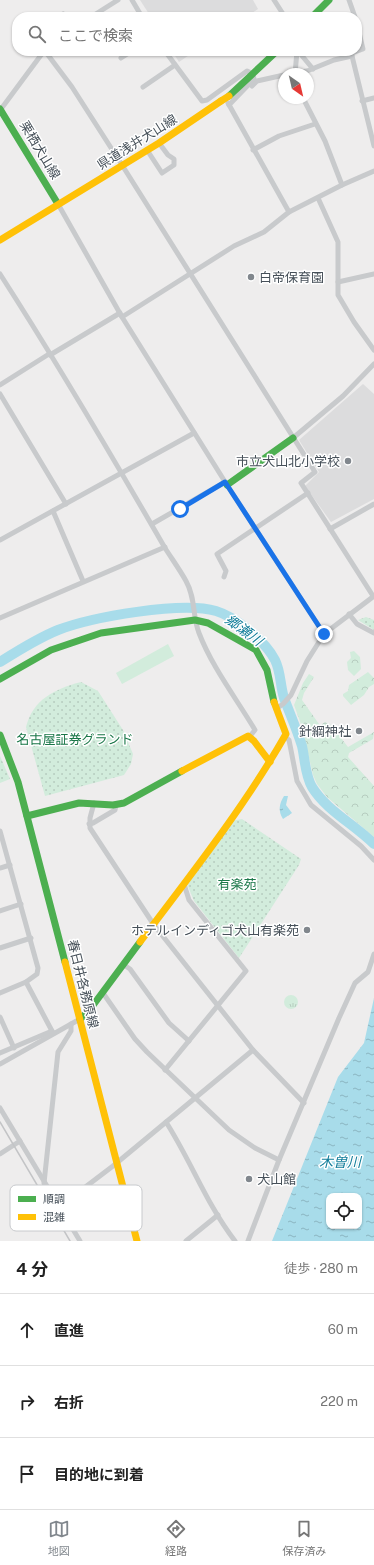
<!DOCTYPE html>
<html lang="ja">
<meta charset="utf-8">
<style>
body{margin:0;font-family:"Public Sans","Noto Sans JP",sans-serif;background:#f2f2f2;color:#222}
.controls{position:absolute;right:12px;bottom:12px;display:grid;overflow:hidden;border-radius:8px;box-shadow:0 1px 3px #0004}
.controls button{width:36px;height:36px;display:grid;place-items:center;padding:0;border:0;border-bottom:1px solid #e0e0e0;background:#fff;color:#222;font:20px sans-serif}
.compass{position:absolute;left:278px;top:68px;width:36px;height:36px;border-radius:50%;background:#fff;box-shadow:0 1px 3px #0004;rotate:146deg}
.stop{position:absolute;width:12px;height:12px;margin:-9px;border:3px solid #1a73e8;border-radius:50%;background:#fff}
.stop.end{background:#1a73e8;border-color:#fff;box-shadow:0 1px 4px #0008}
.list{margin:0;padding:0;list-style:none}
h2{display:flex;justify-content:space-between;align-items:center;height:52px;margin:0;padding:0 16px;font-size:17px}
h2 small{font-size:13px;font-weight:400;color:#767676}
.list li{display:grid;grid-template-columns:26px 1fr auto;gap:12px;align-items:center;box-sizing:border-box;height:72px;padding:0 16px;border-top:1px solid #e0e0e0}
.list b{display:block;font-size:15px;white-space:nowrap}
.list em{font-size:13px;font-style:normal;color:#767676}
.icon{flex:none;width:22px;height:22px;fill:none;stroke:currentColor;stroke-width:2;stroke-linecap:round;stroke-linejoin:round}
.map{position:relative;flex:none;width:374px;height:1241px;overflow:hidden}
.search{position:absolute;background:#fff;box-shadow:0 1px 3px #0004;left:12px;right:12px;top:12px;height:44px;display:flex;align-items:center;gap:10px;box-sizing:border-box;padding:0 14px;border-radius:16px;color:#767676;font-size:15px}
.sheet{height:268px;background:#fff}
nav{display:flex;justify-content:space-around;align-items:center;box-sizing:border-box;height:56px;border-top:1px solid #e0e0e0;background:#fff;font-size:11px;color:#767676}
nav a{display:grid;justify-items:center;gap:2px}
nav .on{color:#81878d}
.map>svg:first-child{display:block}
</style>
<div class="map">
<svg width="374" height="1241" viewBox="0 0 374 1241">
<defs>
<pattern id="grass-tufts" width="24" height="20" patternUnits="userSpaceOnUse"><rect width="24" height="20" fill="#d2ecdc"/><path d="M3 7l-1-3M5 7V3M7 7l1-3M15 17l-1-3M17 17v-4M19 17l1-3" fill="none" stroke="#b6ccbf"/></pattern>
<pattern id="forest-crowns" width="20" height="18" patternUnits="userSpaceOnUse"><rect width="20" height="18" fill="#d2ecdc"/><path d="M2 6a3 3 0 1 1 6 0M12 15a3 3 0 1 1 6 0" fill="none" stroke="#b6ccbf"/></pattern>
<pattern id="park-dots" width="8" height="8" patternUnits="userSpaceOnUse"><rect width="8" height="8" fill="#d2ecdc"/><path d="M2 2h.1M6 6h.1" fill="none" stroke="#b6ccbf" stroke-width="1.8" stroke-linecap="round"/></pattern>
<pattern id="water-ripples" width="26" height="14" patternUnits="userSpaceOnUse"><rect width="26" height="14" fill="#a8dcea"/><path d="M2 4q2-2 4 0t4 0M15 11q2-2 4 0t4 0" fill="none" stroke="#8bb5c1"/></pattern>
</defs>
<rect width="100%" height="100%" fill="#eeeded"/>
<!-- education -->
<g fill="#dcdcdd">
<path d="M 140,0 L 253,0 L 258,9 L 246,17 L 151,17 Z"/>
<path d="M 172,51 L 195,51 L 179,62 Z"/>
<path d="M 363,384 L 374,394 L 374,499 L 331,522 L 305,486 L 319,472 L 299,440 Z"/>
</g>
<!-- grass -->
<circle fill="url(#grass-tufts)" cx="291" cy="1002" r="7"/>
<!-- forest -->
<g fill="url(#forest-crowns)">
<path d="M 354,651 L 360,657 L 361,669 L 354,676 L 348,670 L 347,662 L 351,658 L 350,652 Z"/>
<path d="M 368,672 L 374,678 L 374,684 L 369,687 L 364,695 L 351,705 L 343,696 L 343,694 L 348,691 L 349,685 Z"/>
<path d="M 309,674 L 314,677 L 304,693 L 302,700 L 319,724 L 321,725 L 325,722 L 331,725 L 348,747 L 374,732 L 373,739 L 349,753 L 348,757 L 374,786 L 374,837 L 327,797 L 317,784 L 313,775 L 302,727 L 294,705 L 303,683 Z"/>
</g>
<!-- park -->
<g fill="url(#park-dots)">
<path d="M 366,617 L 374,620 L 374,630 L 358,620 Z"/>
<path d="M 81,682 L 98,691 L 123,730 L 133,754 L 131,764 L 124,775 L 45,796 L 26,727 C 33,699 55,689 81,682 Z"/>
<path d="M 0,756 L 10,779 L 0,783 Z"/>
<path d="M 242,819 L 301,859 L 299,865 L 239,958 L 194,901 L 187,884 L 231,821 Z"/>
</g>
<!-- pitch -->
<path fill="#d2ecdc" d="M 168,644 L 174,656 L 122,684 L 116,673 Z"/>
<!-- water -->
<g fill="url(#water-ripples)" fill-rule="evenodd">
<path d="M 284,796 L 288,796 L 286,805 L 292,813 L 283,819 C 278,811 279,804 284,796 Z"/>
<path d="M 374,998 L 374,1241 L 272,1241 L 338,1077 L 364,1043 ZM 329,1196 L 359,1196 L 359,1226 L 329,1226 Z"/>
</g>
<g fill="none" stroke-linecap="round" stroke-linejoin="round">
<!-- river -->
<path stroke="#a8dcea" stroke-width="10" d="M 0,662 C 19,650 38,638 58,630 C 92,617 182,601 216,611 C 236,617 265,641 275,660 C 281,672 280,685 284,698 C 290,714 297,730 302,746 C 305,759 305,775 312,787 C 327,811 354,824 374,844"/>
<!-- street -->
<g stroke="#c8cacc" stroke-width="5">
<path d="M 132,0 L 142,17"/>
<path d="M 274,0 L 285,17"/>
<path d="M 349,0 L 355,17"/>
<path d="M 63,14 L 65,17"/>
<path d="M 91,17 L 118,0"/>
<path d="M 45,51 L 72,87 L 122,165 L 315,472 L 301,483 L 373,596"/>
<path d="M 165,51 L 202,101 L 207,100 L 247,71 L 253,74 L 254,79 L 229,105"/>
<path d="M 298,51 L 313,69"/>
<path d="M 352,56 L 374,146"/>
<path d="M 121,58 L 132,51"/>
<path d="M 287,74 L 307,71 L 334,60 L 352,56 L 352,53 L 363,49 L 357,24"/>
<path d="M 295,74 L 297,51"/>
<path d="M 252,86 L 257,81 L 284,75"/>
<path d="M 143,87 L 175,65"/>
<path d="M 303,98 L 325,141 L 342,185"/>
<path d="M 362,101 L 374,98"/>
<path d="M 228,103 L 289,212"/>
<path d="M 1,109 L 44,51"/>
<path d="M 147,150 L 162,173 L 174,165 L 174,159 L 168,155 L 159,143"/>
<path d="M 253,150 L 279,136 L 315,124"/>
<path d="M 318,198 L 338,242 L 338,295 L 354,322 L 374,350"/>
<path d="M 58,204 L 122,317 L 227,485 L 324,634"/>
<path d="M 0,274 C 58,364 112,456 165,548 C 172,559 180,570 186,581 C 196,599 192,615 199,633 C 212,667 236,698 255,730 L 250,736"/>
<path d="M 338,282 L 374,274"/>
<path d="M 122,317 L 234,246 L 264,232 L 289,212 L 342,185 L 374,171"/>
<path d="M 50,355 L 120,313"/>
<path d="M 0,385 L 49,354"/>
<path d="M 0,394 L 66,504"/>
<path d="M 293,438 L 343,396 L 374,364"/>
<path d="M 53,511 L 83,581"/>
<path d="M 152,524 L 225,482"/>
<path d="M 330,529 L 374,504"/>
<path d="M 0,540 L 194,433"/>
<path d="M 224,577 L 226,571 L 217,554 L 308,493"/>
<path d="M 349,614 L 357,624 L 374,633"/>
<path d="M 0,618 L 165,547"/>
<path d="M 276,709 L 283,704 L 291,695 L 307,661 L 324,634 L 374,596"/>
<path d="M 285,737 L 289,740 L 297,781 L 311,805 L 361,846 L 374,860"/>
<path d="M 94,803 L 90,818 L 90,828 L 154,925 L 253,1050 L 304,1103"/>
<path d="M 89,824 L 93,823 L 115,810 L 116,805"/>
<path d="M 0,831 L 38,968 L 37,974 L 26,982 L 52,1031"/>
<path d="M 0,868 L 10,865"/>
<path d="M 0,911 L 21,904"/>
<path d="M 0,948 L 31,938"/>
<path d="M 124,965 L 130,969 L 169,1023 L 189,1041"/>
<path d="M 0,993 L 26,982"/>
<path d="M 103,993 L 135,1039 L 147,1052 L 229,1130 L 255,1148 L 279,1160"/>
<path d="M 0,1017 L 14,1048"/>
<path d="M 0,1053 L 52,1031 L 53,1033"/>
<path d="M 0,1064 L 80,1019"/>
<path d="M 165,1070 L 246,971 L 189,900 L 184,884"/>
<path d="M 0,1108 L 80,1241"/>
<path d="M 166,1122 C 191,1161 207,1205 235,1241"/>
<path d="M 0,1154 L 20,1141"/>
<path d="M 44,1183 L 58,1052 L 71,1031 L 71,1024"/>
<path d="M 59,1207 L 113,1166 L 253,1050"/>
<path d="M 186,1241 L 218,1215"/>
<path d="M 248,1241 L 279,1160 L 339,1018 L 355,983 L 368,972 L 374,954"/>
</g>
<!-- fast -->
<g stroke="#4caf50" stroke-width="7">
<path d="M 312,17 L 329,0"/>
<path d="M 229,96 L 277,51"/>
<path d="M 0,109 L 58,204"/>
<path d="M 227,485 L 293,438"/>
<path d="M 0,679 L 51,650 L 101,633 L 195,620 L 208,623 L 256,650 L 267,670 L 274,702"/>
<path d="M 0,735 L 18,782 L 65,962"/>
<path d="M 27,816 L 79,803 L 113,805 L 124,803 L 182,771"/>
<path d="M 80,1019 L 88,1012 L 140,942"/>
</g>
<!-- slow -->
<g stroke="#ffc107" stroke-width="7">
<path d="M 0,240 L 159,143 L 221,101"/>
<path d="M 182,771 L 248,736 L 254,741 L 270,762"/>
<path d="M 140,942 C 190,876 245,806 286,734 L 274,702"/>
<path d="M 65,962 L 137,1241"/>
</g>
<!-- rail -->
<path stroke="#c3c4c6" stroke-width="1.5" d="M 0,1122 L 70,1241"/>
<!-- slow-bridge -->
<path stroke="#ffc107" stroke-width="7" d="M 221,101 L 229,96"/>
</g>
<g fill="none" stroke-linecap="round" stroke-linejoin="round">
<!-- route -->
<path stroke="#1a73e8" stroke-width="5" d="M 180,509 L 225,482 L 324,634"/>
</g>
<!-- markers -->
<g fill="#81878d" stroke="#fff" stroke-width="1.5">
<circle cx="251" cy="277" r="4"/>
<circle cx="348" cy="461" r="4"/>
<circle cx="359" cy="731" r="4"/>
<circle cx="307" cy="930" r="4"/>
<circle cx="249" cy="1179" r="4"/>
</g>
<g text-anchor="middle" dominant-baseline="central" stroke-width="3" stroke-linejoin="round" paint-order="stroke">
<!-- street labels -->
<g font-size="13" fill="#465059" stroke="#fff">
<text transform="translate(137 142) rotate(-32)">県道浅井犬山線</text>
<text transform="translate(40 150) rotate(59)">栗栖犬山線</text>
<text transform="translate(83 984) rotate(76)">春日井各務原線</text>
</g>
<!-- poi labels -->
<g font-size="13" fill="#465059" stroke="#fff" text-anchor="end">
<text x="259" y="277" text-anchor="start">白帝保育園</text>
<text x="340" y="461">市立犬山北小学校</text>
<text x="351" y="731">針綱神社</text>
<text x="299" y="930">ホテルインディゴ犬山有楽苑</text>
<text x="257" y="1179" text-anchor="start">犬山館</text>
</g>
<!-- park labels -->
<g font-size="13" fill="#1a7748" stroke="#fff">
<text x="75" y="739">名古屋証券グランド</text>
<text x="237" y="884">有楽苑</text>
</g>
<!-- water labels -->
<g font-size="14" font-style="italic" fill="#117d9a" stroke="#fff">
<text transform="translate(244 630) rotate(36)">郷瀬川</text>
<text x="340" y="1162">木曽川</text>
</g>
</g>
<!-- legend -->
<rect x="10" y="1185" width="132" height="46" rx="6" fill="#fff" stroke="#c8cacd" stroke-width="1"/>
<rect x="18" y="1196" width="18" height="6" fill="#4caf50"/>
<rect x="18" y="1214" width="18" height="6" fill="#ffc107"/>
<g font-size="11" fill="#465059">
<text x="43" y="1203">順調</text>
<text x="43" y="1221">混雑</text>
</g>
</svg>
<div class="controls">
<button><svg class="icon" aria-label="locate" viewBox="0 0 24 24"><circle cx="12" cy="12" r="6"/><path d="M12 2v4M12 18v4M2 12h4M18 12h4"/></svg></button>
</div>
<svg class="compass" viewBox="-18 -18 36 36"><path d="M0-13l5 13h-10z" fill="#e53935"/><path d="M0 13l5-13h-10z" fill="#767676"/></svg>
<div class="stop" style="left:180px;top:509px"></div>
<div class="stop end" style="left:324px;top:634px"></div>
<div class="search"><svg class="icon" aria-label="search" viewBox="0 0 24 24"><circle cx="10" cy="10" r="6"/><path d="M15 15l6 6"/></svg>ここで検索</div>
</div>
<section class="sheet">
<h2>4 分<small>徒歩 · 280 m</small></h2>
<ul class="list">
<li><svg class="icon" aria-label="ahead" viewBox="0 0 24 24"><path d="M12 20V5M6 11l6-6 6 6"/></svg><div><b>直進</b></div><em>60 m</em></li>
<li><svg class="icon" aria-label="right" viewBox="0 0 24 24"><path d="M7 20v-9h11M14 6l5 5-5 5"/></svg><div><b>右折</b></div><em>220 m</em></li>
<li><svg class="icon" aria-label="arrive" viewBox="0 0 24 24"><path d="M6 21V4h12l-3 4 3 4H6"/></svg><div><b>目的地に到着</b></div></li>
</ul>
</section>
<nav>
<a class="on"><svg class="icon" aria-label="map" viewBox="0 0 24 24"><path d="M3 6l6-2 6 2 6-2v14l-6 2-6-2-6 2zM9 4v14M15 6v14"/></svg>地図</a>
<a><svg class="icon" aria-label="directions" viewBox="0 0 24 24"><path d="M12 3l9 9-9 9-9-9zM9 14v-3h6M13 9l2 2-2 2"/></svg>経路</a>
<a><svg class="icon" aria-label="saved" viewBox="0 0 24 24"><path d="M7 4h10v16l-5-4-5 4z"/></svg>保存済み</a>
</nav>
